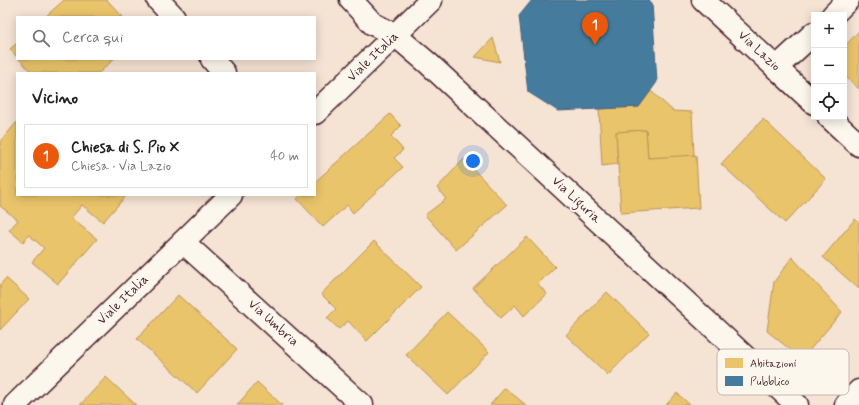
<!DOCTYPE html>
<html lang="it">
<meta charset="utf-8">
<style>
body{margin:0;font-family:Mynerve,sans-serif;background:#f2f2f2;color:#222}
.controls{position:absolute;right:12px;top:12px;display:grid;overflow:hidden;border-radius:0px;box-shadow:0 2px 10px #0003}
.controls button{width:36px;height:36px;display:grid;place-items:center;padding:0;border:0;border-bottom:1px solid #e0e0e0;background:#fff;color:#222;font:20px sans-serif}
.you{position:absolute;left:473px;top:161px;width:14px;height:14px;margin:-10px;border:3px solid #fff;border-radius:50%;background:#1a73e8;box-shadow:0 0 0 6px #1a73e833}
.badge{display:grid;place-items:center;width:26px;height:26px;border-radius:50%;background:#ea580c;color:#fff;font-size:13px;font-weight:700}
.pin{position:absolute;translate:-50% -33px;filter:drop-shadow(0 1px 2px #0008)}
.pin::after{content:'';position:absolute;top:21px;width:14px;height:12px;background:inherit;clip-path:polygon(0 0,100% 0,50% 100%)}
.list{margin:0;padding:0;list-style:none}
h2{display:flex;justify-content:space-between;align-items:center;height:52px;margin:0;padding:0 16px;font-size:17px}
h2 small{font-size:13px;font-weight:400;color:#767676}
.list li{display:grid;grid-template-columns:26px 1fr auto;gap:12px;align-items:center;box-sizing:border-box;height:64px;margin:0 8px 8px;padding:0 8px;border:1px solid #e0e0e0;border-radius:0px}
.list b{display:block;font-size:15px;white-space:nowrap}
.list p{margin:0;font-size:13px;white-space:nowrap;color:#767676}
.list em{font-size:13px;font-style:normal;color:#767676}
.icon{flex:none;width:22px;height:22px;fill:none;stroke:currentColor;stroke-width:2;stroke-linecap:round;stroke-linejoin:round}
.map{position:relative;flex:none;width:859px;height:405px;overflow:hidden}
.search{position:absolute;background:#fff;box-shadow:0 2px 10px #0003;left:16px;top:16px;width:300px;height:44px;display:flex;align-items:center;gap:10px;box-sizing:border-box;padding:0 14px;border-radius:0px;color:#767676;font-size:15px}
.panel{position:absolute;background:#fff;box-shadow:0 2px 10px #0003;left:16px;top:72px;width:300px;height:124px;border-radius:0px}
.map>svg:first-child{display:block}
</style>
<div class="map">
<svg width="859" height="405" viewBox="0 0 859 405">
<rect width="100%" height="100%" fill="#f5e3d4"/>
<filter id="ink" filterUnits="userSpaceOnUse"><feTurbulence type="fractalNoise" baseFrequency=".025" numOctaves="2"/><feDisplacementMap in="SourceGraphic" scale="8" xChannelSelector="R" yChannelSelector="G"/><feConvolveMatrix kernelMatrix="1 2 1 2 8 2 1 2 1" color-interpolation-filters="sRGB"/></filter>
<g filter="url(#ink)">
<!-- homes -->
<g fill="#e9c46a" stroke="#b99257">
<path d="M 64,0 L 107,0 L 123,17 L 45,17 Z"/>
<path d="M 859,31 L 859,89 L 844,75 L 844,47 Z"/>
<path d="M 493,38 L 500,62 L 475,57 Z"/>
<path d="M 17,43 L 17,57 L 10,49 Z"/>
<path d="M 19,59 L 114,59 L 99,73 L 32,73 Z"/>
<path d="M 651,91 L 673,111 L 692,112 L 694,156 L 648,158 L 646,130 L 616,132 L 618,164 L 602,166 L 599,109 L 639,107 Z"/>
<path d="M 390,114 L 401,126 L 391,136 L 403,150 L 394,158 L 403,167 L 353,213 L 347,205 L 323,227 L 297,199 L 301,195 L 315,195 L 315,182 Z"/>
<path d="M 763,119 L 826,179 L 785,223 L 721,164 Z"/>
<path d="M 17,122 L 17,195 L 123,195 L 125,197 L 103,222 L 82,205 L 71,218 L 97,239 L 58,284 L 32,262 L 44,248 L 29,235 L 23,242 L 9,230 L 18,220 L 0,206 L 0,142 Z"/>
<path d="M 646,130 L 648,158 L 696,155 L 699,208 L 621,213 L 616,132 Z"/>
<path d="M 464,159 L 507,205 L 456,250 L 425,215 L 446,199 L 437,188 Z"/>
<path d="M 855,219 L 859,223 L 859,289 L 823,257 Z"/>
<path d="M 527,237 L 555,267 L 538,284 L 547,294 L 524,316 L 515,305 L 501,318 L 473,288 Z"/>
<path d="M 374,241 L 421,287 L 367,341 L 348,321 L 339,329 L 327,318 L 336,309 L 321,294 Z"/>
<path d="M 792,257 L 842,312 L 802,359 L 767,331 L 774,282 Z"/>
<path d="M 6,278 L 29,299 L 0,330 L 0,285 Z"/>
<path d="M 607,292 L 649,333 L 608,375 L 566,335 Z"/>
<path d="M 178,295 L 237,349 L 197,393 L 137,339 Z"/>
<path d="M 447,312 L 489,352 L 448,395 L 406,355 Z"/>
<path d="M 106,377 L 136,405 L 80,405 Z"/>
<path d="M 257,382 L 282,405 L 237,405 Z"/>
<path d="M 505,388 L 526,405 L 490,405 Z"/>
<path d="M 677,393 L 690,405 L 666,405 Z"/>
</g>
<!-- public -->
<path fill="#457b9d" stroke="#465f7b" d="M 532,0 L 649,0 L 652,3 L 657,82 L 639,107 L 558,111 L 528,92 L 519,16 Z"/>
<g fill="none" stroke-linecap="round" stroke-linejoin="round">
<!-- minor casing -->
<g stroke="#4a1f2b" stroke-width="25">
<g id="minor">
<path d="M 158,0 L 174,17"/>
<path d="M 351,0 L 373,24 L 395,35 L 429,64 L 797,405"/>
<path d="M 703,0 L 814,103"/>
<path d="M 833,15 L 848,0"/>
<path d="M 212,59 L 224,73"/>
<path d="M 776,68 L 814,33"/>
<path d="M 315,113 L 431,0"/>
<path d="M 829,117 L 859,145"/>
<path d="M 183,242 L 362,405"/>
<path d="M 15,405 L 231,195"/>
<path d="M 846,405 L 859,391"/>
</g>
</g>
<!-- minor -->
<use href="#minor" stroke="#fbf7ec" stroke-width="22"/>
</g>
</g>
<g text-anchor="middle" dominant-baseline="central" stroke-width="4" stroke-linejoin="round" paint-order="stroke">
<!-- street labels -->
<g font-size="13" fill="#4a1f2b" stroke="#fbf7ec">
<text transform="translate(759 51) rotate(43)">Via Lazio</text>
<text transform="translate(373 57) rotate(-44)">Viale Italia</text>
<text transform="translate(576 200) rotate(43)">Via Liguria</text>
<text transform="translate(123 300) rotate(-44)">Viale Italia</text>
<text transform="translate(273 323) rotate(42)">Via Umbria</text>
</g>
</g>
<!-- legend -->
<rect x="717" y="349" width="132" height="46" rx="6" fill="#fbf7ec" stroke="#c6b6b2" stroke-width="1"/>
<rect x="725" y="358" width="18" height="10" fill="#e9c46a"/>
<rect x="725" y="376" width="18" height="10" fill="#457b9d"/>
<g font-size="11" fill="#4a1f2b">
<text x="750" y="367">Abitazioni</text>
<text x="750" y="385">Pubblico</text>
</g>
</svg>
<div class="controls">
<button>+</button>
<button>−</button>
<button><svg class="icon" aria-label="locate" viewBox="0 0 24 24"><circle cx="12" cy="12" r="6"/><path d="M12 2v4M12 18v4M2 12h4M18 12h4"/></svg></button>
</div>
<div class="you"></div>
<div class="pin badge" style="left:595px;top:45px">1</div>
<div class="search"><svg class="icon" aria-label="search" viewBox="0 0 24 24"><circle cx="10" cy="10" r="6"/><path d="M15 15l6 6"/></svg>Cerca qui</div>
<section class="panel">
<h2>Vicino<small></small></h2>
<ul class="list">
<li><span class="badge">1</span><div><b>Chiesa di S. Pio X</b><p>Chiesa · Via Lazio</p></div><em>40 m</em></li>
</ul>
</section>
</div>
